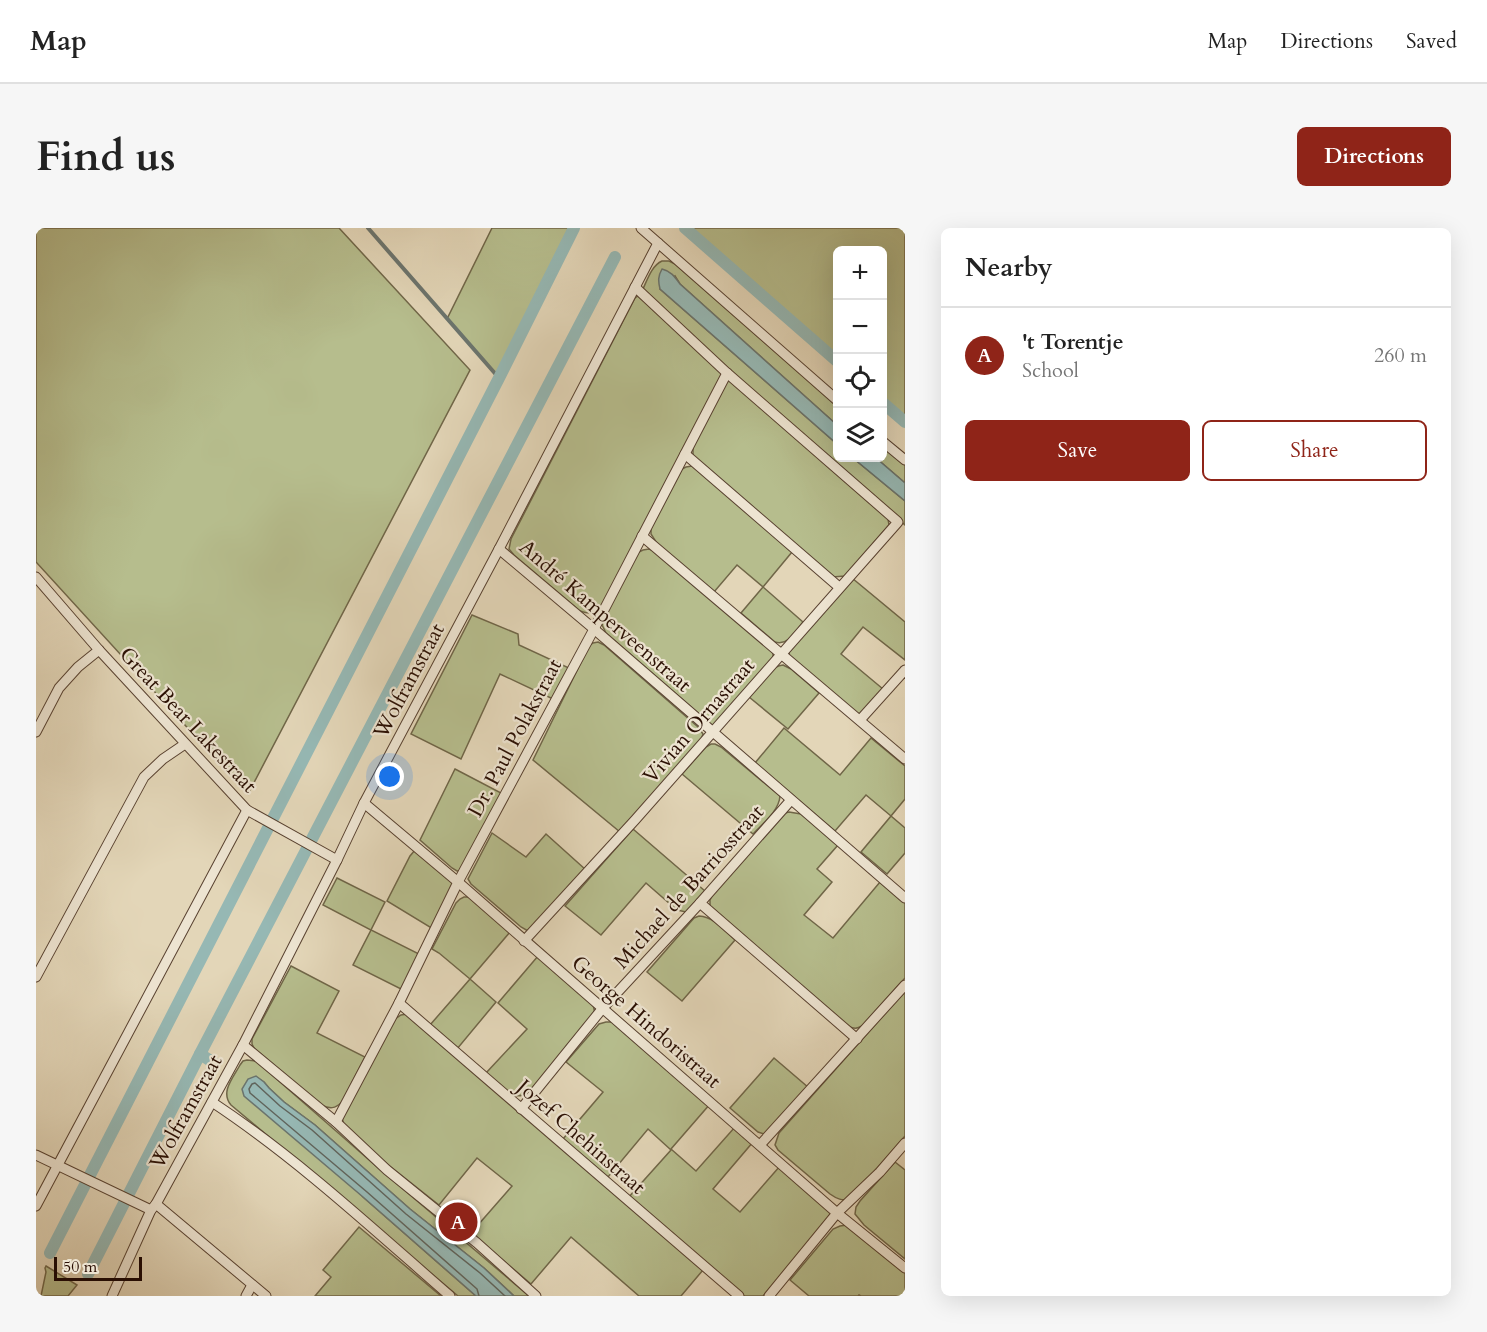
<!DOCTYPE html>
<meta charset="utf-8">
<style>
body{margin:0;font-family:Cardo,serif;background:#f6f6f6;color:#222}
.controls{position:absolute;right:18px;top:18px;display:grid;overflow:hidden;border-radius:9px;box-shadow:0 6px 24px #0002}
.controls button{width:54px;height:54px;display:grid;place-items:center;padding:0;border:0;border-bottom:2px solid #e0e0e0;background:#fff;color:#222;font:30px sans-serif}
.scale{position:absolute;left:18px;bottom:15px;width:88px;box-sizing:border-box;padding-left:6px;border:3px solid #2a0f03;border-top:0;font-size:16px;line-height:21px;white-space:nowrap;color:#2a0f03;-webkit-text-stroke:4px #ede4d1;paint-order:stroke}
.you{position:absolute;left:354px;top:549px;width:21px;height:21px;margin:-15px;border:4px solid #fff;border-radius:50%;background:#1a73e8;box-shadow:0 0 0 9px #1a73e833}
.badge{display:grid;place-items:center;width:39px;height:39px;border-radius:50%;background:#8f2418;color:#fff;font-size:20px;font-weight:700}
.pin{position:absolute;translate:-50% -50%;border:3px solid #fff;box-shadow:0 2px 6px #0006}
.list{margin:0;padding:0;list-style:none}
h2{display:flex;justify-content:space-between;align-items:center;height:78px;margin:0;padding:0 24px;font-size:26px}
h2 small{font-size:20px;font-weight:400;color:#767676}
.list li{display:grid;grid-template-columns:39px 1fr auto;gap:18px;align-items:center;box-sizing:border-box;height:96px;padding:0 24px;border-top:2px solid #e0e0e0}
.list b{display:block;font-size:22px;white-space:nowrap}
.list p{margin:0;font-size:20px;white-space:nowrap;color:#767676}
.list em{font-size:20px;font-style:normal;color:#767676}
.actions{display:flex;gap:12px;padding:18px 24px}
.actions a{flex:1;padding:14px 0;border:2px solid #8f2418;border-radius:9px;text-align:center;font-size:21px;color:#8f2418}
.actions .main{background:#8f2418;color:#fff}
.icon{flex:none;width:33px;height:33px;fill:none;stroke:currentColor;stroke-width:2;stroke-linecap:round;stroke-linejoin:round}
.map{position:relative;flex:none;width:869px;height:1068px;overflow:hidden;border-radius:9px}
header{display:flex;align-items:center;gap:36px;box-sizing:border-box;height:84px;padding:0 30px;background:#fff;border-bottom:2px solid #e0e0e0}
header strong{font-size:28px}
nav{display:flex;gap:33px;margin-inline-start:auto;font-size:21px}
.intro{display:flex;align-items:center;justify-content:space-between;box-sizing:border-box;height:144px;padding:0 36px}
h1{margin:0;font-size:42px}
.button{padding:15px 27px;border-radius:9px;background:#8f2418;color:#fff;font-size:21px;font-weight:700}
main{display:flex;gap:36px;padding:0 36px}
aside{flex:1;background:#fff;border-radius:9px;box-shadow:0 6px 24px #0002}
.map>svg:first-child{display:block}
</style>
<header>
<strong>Map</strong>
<nav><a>Map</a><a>Directions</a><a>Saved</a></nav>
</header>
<div class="intro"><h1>Find us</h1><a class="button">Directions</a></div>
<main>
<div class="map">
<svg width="869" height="1068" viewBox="0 0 869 1068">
<rect width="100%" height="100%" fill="#e3d6b8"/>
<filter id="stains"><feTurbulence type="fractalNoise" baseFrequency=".00333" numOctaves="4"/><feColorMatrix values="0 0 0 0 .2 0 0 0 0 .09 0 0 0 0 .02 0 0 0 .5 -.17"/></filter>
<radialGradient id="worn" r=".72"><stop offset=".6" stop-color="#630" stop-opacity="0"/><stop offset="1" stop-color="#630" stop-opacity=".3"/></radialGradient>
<!-- green -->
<g fill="#b6bd8d" stroke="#706648" stroke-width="1.5">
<path d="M 0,0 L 303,0 L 434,142 L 212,566 L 0,334 Z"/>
<path d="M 456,0 L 538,0 L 463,150 L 411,91 Z"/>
<path d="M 649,0 L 869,0 L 869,194 L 847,174 L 846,22 L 802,22 L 801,134 Z"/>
<path d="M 626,33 L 633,33 L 639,36 L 801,178 L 801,197 L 644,56 L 639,48 L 624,61 L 801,216 L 802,230 L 817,230 L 869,273 L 869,297 L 692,142 L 606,63 C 611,53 615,38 626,33 Z"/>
<path d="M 602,68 L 687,144 L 565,379 C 558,386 553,386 544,383 L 478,327 L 473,321 L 475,311 L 599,70 Z"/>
<path d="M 695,152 L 852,291 L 853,297 L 809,348 L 796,349 L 657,229 L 657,217 L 691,153 Z"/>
<path d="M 847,218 L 869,237 L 869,255 L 840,230 L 846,230 Z"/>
<path d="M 656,238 L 662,241 L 756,324 L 727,359 L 767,394 C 759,404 752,418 739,414 L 705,385 L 727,359 L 701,337 L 678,364 L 622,317 L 615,306 L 615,300 L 646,241 L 650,239 Z"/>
<path d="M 613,321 L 621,324 L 735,421 L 737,425 L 737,431 L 678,499 L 570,405 L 566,397 L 568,389 L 601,325 L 607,322 Z"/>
<path d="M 816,350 L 869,394 L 869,432 L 827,399 L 805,426 L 847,461 L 828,485 L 823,486 L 818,483 L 754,430 L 753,424 Z"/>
<path d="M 436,387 L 482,406 L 483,417 L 533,440 L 517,471 L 464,446 L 425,531 L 375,506 Z"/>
<path d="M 562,414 L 568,417 L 662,499 L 667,506 L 665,512 L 584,604 L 497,532 L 553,418 L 557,415 Z"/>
<path d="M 747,437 L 755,441 L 783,465 L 752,501 L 713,469 C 722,458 733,438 747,437 Z"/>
<path d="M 748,500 L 804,547 L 835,510 L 869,538 L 869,571 L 855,588 L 869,600 L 869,625 L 851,646 L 825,624 L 855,588 L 830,567 L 799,603 L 719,535 Z"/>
<path d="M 675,516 L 679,516 L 685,519 L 744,568 C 743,583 727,595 717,606 L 646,546 L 670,519 Z"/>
<path d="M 419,541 L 467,566 L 427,643 L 421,643 L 416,640 L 384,612 Z"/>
<path d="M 753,584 L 765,586 L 802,617 L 781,641 L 796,654 L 768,687 L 797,710 L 844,654 L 869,675 L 869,750 L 826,798 C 821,801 818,801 812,798 L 674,678 L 674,672 L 677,666 L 749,585 Z"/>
<path d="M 597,601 L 669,663 L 650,684 L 641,682 L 610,655 L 565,707 L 529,678 Z"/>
<path d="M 456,605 L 490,629 L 510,606 L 550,642 L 492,703 L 485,699 L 435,656 L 432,651 Z"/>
<path d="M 379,622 L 419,656 L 397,701 L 351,673 L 374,628 Z"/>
<path d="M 301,650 L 349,674 L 335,702 L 383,726 L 365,761 L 317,737 L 335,702 L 287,677 Z"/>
<path d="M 428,669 L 434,669 L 474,704 L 434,751 L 460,774 L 421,821 L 394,797 L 434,751 L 403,725 L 396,721 L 420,675 L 424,671 Z"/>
<path d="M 663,688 C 678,689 688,702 699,712 L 646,773 L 611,744 L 658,690 Z"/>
<path d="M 502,728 L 555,774 C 560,781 559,786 556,794 L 493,864 C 474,876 463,857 450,845 L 491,801 L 462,775 Z"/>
<path d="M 255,738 L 303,763 L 281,805 L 329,829 L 306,874 C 299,881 294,881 285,877 L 218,820 L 216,816 L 216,811 Z"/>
<path d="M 869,763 L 869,908 L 814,971 C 806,973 801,971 794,966 L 742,922 L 739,917 L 743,905 Z"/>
<path d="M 371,786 L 667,1042 L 645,1068 L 603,1068 L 535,1009 L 495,1056 L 435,1005 L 476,958 L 441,930 L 403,977 L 336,924 L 308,897 L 306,890 L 359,791 L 365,787 Z"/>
<path d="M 570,794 L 576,794 L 674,876 L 635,921 L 660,943 L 699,899 L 717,914 L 677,961 L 704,984 L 744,938 L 790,976 L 796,987 L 794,994 L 727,1068 L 707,1068 L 592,970 L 635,922 L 612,901 L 572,949 L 527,911 L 567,864 L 530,834 L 563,796 Z"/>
<path d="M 738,830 L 773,860 L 728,906 L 722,904 L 694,880 Z"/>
<path d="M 211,832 L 220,833 L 340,938 L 493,1068 L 478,1068 L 448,1040 L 374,981 L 279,897 L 248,874 L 233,860 L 228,854 L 220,849 L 327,969 L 440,1068 L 422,1068 L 195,877 C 184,864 197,850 204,837 L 207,833 Z"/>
<path d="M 859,934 L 869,942 L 869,1031 L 828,997 L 819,986 L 820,979 L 824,973 Z"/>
<path d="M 811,997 L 869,1042 L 869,1068 L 825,1068 L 823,1067 L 822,1068 L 773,1068 L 754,1052 L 797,1001 L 804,998 Z"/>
<path d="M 323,999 L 405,1068 L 279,1068 L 295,1049 L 287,1042 Z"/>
<path d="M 10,1038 L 41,1057 L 32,1068 L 5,1068 L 10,1044 L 9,1040 Z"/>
</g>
<!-- water -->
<g fill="#96b8b4" stroke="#6b746d" stroke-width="1.5">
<path d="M 626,41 C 635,43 639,49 644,56 L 801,197 L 801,216 L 624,61 C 622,53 622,48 626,41 Z"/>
<path d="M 817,230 L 840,230 L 869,255 L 869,273 Z"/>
<path d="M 220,848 L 228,854 L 233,860 L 248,874 L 279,897 L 374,981 L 448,1040 L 478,1068 L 440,1068 L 327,969 L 208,868 L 206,861 L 212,851 Z"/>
</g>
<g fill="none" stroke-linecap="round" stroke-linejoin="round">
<!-- shore -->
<path stroke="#60645c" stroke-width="1.5" d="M 443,1068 L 441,1061 L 331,964 L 214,865 L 213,861 L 216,856 L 219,855 L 244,878 L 276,902 L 370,986 L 444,1045 L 469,1068"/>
<!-- stream -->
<path stroke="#6b746d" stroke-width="4" d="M 332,0 L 463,150"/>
<!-- canal -->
<g stroke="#96b8b4" stroke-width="12">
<path d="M 649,0 L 802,134"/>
<path d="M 846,174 L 869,194"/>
<path d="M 164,826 L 178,835"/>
<path d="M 14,1025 L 463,150 L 538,0"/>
<path d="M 52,1046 L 164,826 L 579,29"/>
</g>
<!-- minor casing -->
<g stroke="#584130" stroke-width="11">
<g id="minor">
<path d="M 605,0 L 802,173"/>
<path d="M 846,213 L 869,232"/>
<path d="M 649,226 L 803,359"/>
<path d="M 606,308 L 869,531"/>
<path d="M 463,321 L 558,401 L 869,670"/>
<path d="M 0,349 L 63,422 L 211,582 L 301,632"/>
<path d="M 824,492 L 869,442"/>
<path d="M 0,504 L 23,460 L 42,439 L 63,422"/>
<path d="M 328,575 L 422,654 L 801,985 L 869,1040"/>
<path d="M 664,675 L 821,811"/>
<path d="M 488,713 L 599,592 L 862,294 L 691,145 L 599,59"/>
<path d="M 0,749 L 108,549 L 127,531 L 149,516"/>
<path d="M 363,775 L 703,1068"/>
<path d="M 207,817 L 300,894 L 351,942 L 441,1015 L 500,1068"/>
<path d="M 176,874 C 262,931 337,1001 414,1068"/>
<path d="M 485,881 L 566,781 L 664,675 L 755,572"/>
<path d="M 300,894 L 363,775 L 422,654 L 558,401 L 691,145"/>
<path d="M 724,917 L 869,757"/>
<path d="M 0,927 L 115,982"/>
<path d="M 120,976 L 230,1068"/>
<path d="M 0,978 L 211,582"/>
<path d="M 76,1068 L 115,982 L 120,976 L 207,817 L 301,632 L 328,575 L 463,321 L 622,15"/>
<path d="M 210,1068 L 216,1057"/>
<path d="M 733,1068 L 801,985 L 844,944 L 869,915"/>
</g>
</g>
<!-- minor -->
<use href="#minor" stroke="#ede4d1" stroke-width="9"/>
</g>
<g text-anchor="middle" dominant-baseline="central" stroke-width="4.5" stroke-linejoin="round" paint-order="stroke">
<!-- street labels -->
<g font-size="21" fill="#2a0f03" stroke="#ede4d1">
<text transform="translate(569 388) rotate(41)">André Kamperveenstraat</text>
<text transform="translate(373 453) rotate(-62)">Wolframstraat</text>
<text transform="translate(152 492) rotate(47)">Great Bear Lakestraat</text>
<text transform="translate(663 493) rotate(-49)">Vivian Ornastraat</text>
<text transform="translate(479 510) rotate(-62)">Dr. Paul Polakstraat</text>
<text transform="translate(653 659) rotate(-48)">Michael de Barriosstraat</text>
<text transform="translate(610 794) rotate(41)">George Hindoristraat</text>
<text transform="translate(150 884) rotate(-61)">Wolframstraat</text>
<text transform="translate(545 909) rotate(41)">Jozef Chehinstraat</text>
</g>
</g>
<rect width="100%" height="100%" filter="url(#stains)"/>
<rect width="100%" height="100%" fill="url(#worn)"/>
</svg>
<div class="controls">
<button>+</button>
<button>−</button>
<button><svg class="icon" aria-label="locate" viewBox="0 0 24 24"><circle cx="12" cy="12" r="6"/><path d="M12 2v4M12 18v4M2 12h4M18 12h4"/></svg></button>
<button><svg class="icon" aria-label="layers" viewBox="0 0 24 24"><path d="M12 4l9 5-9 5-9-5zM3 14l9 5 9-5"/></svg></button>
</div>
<div class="scale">50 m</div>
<div class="you"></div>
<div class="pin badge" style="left:422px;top:994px">A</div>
</div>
<aside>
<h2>Nearby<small></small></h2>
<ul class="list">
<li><span class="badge">A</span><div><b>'t Torentje</b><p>School</p></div><em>260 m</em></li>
</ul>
<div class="actions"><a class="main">Save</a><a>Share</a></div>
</aside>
</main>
